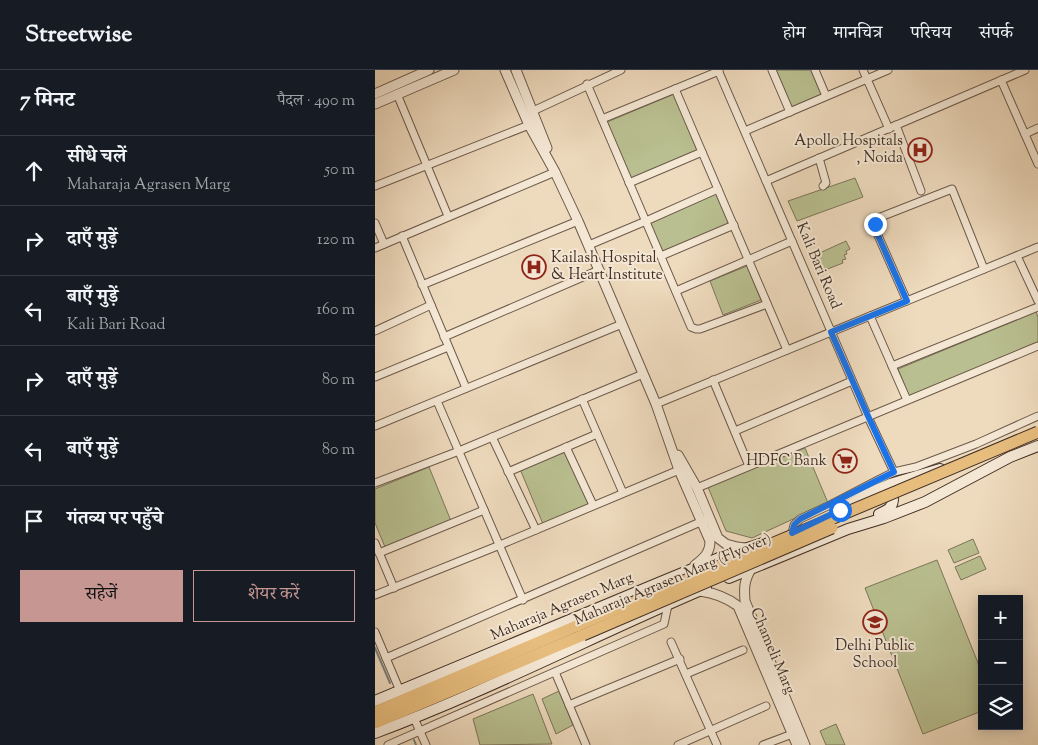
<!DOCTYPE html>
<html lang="hi">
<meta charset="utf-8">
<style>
body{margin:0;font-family:"Sorts Mill Goudy","Noto Serif Devanagari",serif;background:#20242c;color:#f1f3f6}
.controls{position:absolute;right:15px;bottom:15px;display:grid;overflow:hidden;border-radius:0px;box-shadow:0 2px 12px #0003}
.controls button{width:45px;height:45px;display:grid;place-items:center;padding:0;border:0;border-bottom:1px solid #363941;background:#171b24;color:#f1f3f6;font:25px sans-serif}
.stop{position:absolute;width:15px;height:15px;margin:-11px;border:4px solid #1a73e8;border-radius:50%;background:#fff}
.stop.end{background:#1a73e8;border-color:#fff;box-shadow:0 1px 5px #0008}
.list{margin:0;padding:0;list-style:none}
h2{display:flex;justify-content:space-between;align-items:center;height:65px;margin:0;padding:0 20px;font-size:21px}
h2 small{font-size:16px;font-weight:400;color:#9ea1a6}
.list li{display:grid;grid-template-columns:32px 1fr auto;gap:15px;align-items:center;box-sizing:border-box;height:70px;padding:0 20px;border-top:1px solid #363941}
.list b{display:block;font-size:19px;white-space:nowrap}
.list p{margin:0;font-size:16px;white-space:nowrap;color:#9ea1a6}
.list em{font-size:16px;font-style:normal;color:#9ea1a6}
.actions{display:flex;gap:10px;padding:15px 20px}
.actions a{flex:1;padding:11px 0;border:1px solid #c59692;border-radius:0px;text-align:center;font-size:18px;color:#c59692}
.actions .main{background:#c59692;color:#111}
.icon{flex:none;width:28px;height:28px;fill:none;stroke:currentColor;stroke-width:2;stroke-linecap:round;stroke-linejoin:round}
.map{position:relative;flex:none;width:663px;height:675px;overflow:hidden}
header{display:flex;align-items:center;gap:30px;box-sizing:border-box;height:70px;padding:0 25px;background:#171b24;border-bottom:1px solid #363941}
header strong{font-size:24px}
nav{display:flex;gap:28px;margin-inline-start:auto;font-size:18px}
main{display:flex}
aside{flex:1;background:#171b24}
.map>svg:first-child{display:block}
</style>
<header>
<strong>Streetwise</strong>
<nav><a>होम</a><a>मानचित्र</a><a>परिचय</a><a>संपर्क</a></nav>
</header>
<main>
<aside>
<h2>7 मिनट<small>पैदल · 490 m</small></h2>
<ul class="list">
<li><svg class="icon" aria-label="ahead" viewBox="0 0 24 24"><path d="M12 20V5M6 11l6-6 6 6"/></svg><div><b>सीधे चलें</b><p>Maharaja Agrasen Marg</p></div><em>50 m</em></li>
<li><svg class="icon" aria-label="right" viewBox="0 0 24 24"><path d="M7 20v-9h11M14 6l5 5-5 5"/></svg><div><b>दाएँ मुड़ें</b></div><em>120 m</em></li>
<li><svg class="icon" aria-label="left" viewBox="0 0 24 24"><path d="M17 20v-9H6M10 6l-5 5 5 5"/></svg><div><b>बाएँ मुड़ें</b><p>Kali Bari Road</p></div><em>160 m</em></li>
<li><svg class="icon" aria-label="right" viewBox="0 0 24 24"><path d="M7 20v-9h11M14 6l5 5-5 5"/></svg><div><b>दाएँ मुड़ें</b></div><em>80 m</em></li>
<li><svg class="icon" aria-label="left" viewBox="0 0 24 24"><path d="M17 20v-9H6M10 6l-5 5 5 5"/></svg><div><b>बाएँ मुड़ें</b></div><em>80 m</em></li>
<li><svg class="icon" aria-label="arrive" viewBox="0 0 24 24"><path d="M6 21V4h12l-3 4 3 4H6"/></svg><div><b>गंतव्य पर पहुँचे</b></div></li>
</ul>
<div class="actions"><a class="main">सहेजें</a><a>शेयर करें</a></div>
</aside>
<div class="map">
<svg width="663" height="675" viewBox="0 0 663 675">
<rect width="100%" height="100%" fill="#eedabd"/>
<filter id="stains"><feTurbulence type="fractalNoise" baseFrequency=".004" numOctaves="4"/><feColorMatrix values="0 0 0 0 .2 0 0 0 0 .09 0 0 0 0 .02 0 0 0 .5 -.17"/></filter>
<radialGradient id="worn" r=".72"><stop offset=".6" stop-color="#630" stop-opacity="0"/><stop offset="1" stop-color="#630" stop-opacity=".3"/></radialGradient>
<!-- green -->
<g fill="#b9bf90" stroke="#7c765a">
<path d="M 401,0 L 436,0 L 447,24 L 417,37 Z"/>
<path d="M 299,24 L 323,83 L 257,110 L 232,52 Z"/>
<path d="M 480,108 L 488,127 L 422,151 L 413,131 Z"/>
<path d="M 341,124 L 354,154 L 287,182 L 274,152 Z"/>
<path d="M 471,171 L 475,179 L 471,181 L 472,184 L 469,185 L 471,189 L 467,190 L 468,193 L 445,202 L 438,186 Z"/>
<path d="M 372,196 L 386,230 L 348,245 L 335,211 Z"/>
<path d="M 661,242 L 663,247 L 663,272 L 534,326 L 523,299 Z"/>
<path d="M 430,378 L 453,433 L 377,468 L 351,461 L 333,417 Z"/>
<path d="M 193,379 L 216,434 L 168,454 L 145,399 Z"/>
<path d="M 54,397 L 76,451 L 10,477 L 0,453 L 0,419 Z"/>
<path d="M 598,469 L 604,483 L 579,493 L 573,480 Z"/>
<path d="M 605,486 L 611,499 L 586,510 L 580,497 Z"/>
<path d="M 562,490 L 607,603 L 607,641 L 548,664 L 490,518 Z"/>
<path d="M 184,621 L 198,655 L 181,664 L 167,629 Z"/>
<path d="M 158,624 L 177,674 L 105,675 L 98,649 Z"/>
<path d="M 461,654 L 470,675 L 451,675 L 445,661 Z"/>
</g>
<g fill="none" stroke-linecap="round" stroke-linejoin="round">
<!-- stream -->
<g stroke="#78817e" stroke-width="2">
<path d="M 0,578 L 15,613"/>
<path d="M 39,670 L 41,675"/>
</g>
<!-- minor casing -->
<g stroke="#6c594a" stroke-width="9">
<g id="minor">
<path d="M 343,0 L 493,347 L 519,402"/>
<path d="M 397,0 L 415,42"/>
<path d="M 440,0 L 451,26"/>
<path d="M 488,0 L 514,59"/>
<path d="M 626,10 L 663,94"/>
<path d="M 212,14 L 316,257 L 321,259 L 325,259 L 392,234"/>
<path d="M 300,19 L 412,280"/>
<path d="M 22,24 L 73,146"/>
<path d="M 158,41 L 246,0"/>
<path d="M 227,49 L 344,1"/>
<path d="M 521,55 L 546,121"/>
<path d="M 370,61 L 513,0"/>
<path d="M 650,64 L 663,58"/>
<path d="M 444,88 L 451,113 L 448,116"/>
<path d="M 391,111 L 650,0"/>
<path d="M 254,113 L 327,82"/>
<path d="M 0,116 L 154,55"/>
<path d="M 0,153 L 9,174"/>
<path d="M 27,166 L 91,318"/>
<path d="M 214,175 L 271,151 L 343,119"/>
<path d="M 0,178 L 180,102"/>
<path d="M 286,186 L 359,155"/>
<path d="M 642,186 L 663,231"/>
<path d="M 47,215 L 203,151"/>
<path d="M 301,221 L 417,171"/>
<path d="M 532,231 L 501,161 L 500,154 L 503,148 L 577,119 L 609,199"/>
<path d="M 495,246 L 532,330"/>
<path d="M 0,261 L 56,235"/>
<path d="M 69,267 L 224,200"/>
<path d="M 517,296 L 663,237"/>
<path d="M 0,307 L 73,277"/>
<path d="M 338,310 L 374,396"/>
<path d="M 207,329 L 248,423"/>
<path d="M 62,331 L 148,530"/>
<path d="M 281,334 L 663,177"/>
<path d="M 0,356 L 247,254"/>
<path d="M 360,361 L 477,311"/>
<path d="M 117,367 L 161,460"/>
<path d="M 191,377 L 218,435"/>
<path d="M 133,402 L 222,364"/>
<path d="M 0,413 L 84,381 L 268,304"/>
<path d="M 322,418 L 663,276"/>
<path d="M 417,463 L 419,455 L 425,449 L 455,435 L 503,410 L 519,402 L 541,397 L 601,374 L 663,346"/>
<path d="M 0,473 L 19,518"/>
<path d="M 4,483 L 109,440"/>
<path d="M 0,525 L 125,475 L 304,400"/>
<path d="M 0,562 L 25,621"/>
<path d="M 296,572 L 342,675"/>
<path d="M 11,588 L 330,450"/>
<path d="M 180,602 L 211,675"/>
<path d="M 311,604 L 368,580"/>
<path d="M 194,635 L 305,589"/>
<path d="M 39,648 L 51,675"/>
<path d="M 13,675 L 289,554 L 293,535"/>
<path d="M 303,675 L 391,636"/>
<path d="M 388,675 L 420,663"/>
</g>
</g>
<!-- tertiary casing -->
<g stroke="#6c594a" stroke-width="11">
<g id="tertiary">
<path d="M 130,0 L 154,55 L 180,102 L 203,151 L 281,334 L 304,400 L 335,471 C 335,483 329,488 320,495"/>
<path d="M 141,0 L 172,78"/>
<path d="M 0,24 L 54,0"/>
<path d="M 0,34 L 79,0"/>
<path d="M 303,385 L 322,418 L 343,468 L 351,474 L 362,477 L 370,478"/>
<path d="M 376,499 C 369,511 369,518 370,531 L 430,675"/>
<path d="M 325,521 C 340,523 351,527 363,536 L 422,675"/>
</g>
</g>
<!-- secondary casing -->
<g stroke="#402e24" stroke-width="12">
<g id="secondary">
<path d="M 461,442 L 494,423 L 515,414 L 565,399"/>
<path d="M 504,444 C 513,440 518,438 518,428 L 513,423 L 508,424"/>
<path d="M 354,508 L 473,459 L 509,448 L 550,432 L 635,387 L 663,376"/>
<path d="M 0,631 L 283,513 L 351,485 L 388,473"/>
<path d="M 0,663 C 113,621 220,565 331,518"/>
</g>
</g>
<!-- primary casing -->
<g stroke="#402e24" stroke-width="13">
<g id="primary">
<path d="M 0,642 L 204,555"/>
<path d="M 0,653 L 208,565"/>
</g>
</g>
<!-- minor -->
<use href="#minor" stroke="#f4e7d4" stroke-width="7"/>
<!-- tertiary -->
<use href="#tertiary" stroke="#f4e7d4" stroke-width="9"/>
<!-- secondary -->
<use href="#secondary" stroke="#f4e7d4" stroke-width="10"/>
<!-- primary -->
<use href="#primary" stroke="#e7bd7e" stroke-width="11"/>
<!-- primary-bridge casing -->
<g stroke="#402e24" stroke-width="13" stroke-linecap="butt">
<g id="primary-bridge">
<path d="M 204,555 L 663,362"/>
<path d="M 208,565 L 457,458"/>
</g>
</g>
<!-- primary-bridge -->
<use href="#primary-bridge" stroke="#e7bd7e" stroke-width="11"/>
</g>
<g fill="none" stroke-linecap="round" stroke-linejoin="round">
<!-- route -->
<path stroke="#1a73e8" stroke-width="6" d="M 465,440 L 417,463 L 419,455 L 425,449 L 519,402 L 493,346 L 456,262 L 532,231 L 501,161 L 500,154"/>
</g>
<!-- icons -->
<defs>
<g id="hospital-ring" transform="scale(1.25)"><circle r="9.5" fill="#f4e7d4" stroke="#8f2418" stroke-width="1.5"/><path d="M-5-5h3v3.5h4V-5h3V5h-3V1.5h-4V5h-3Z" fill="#8f2418"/></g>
<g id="supermarket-ring" transform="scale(1.25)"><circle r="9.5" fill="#f4e7d4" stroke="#8f2418" stroke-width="1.5"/><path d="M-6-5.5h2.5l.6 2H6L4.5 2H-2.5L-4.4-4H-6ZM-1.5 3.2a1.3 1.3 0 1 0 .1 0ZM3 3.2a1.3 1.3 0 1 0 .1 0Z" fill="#8f2418"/></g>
<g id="school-ring" transform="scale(1.25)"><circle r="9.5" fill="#f4e7d4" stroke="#8f2418" stroke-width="1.5"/><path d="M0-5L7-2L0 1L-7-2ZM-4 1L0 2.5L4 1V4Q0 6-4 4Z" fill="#8f2418"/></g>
</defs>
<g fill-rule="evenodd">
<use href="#hospital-ring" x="545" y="80"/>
<use href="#hospital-ring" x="159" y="197"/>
<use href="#supermarket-ring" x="470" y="391"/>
<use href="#school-ring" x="500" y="552"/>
</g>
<g text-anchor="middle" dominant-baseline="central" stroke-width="4" stroke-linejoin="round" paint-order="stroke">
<!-- poi labels -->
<g font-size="15" fill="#402e24" stroke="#f4e7d4" text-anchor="end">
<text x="528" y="71">Apollo Hospitals<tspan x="528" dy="17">, Noida</tspan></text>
<text x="176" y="188" text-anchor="start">Kailash Hospital<tspan x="176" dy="17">&amp; Heart Institute</tspan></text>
<text x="452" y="391">HDFC Bank</text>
<text x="500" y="576" text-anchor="middle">Delhi Public<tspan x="500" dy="17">School</tspan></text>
</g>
<!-- street labels -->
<g font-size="15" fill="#402e24" stroke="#f4e7d4">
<text transform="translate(443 196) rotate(67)">Kali Bari Road</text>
<text transform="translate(298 510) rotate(-23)">Maharaja Agrasen Marg (Flyover)</text>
<text transform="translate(187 537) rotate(-23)">Maharaja Agrasen Marg</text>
<text transform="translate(397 581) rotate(67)">Chameli Marg</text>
</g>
</g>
<rect width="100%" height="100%" filter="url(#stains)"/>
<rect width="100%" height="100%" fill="url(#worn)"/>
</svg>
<div class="controls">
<button>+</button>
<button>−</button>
<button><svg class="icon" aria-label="layers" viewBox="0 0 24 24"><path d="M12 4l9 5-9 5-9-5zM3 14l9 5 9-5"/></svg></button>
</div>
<div class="stop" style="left:465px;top:440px"></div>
<div class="stop end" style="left:500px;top:154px"></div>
</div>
</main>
